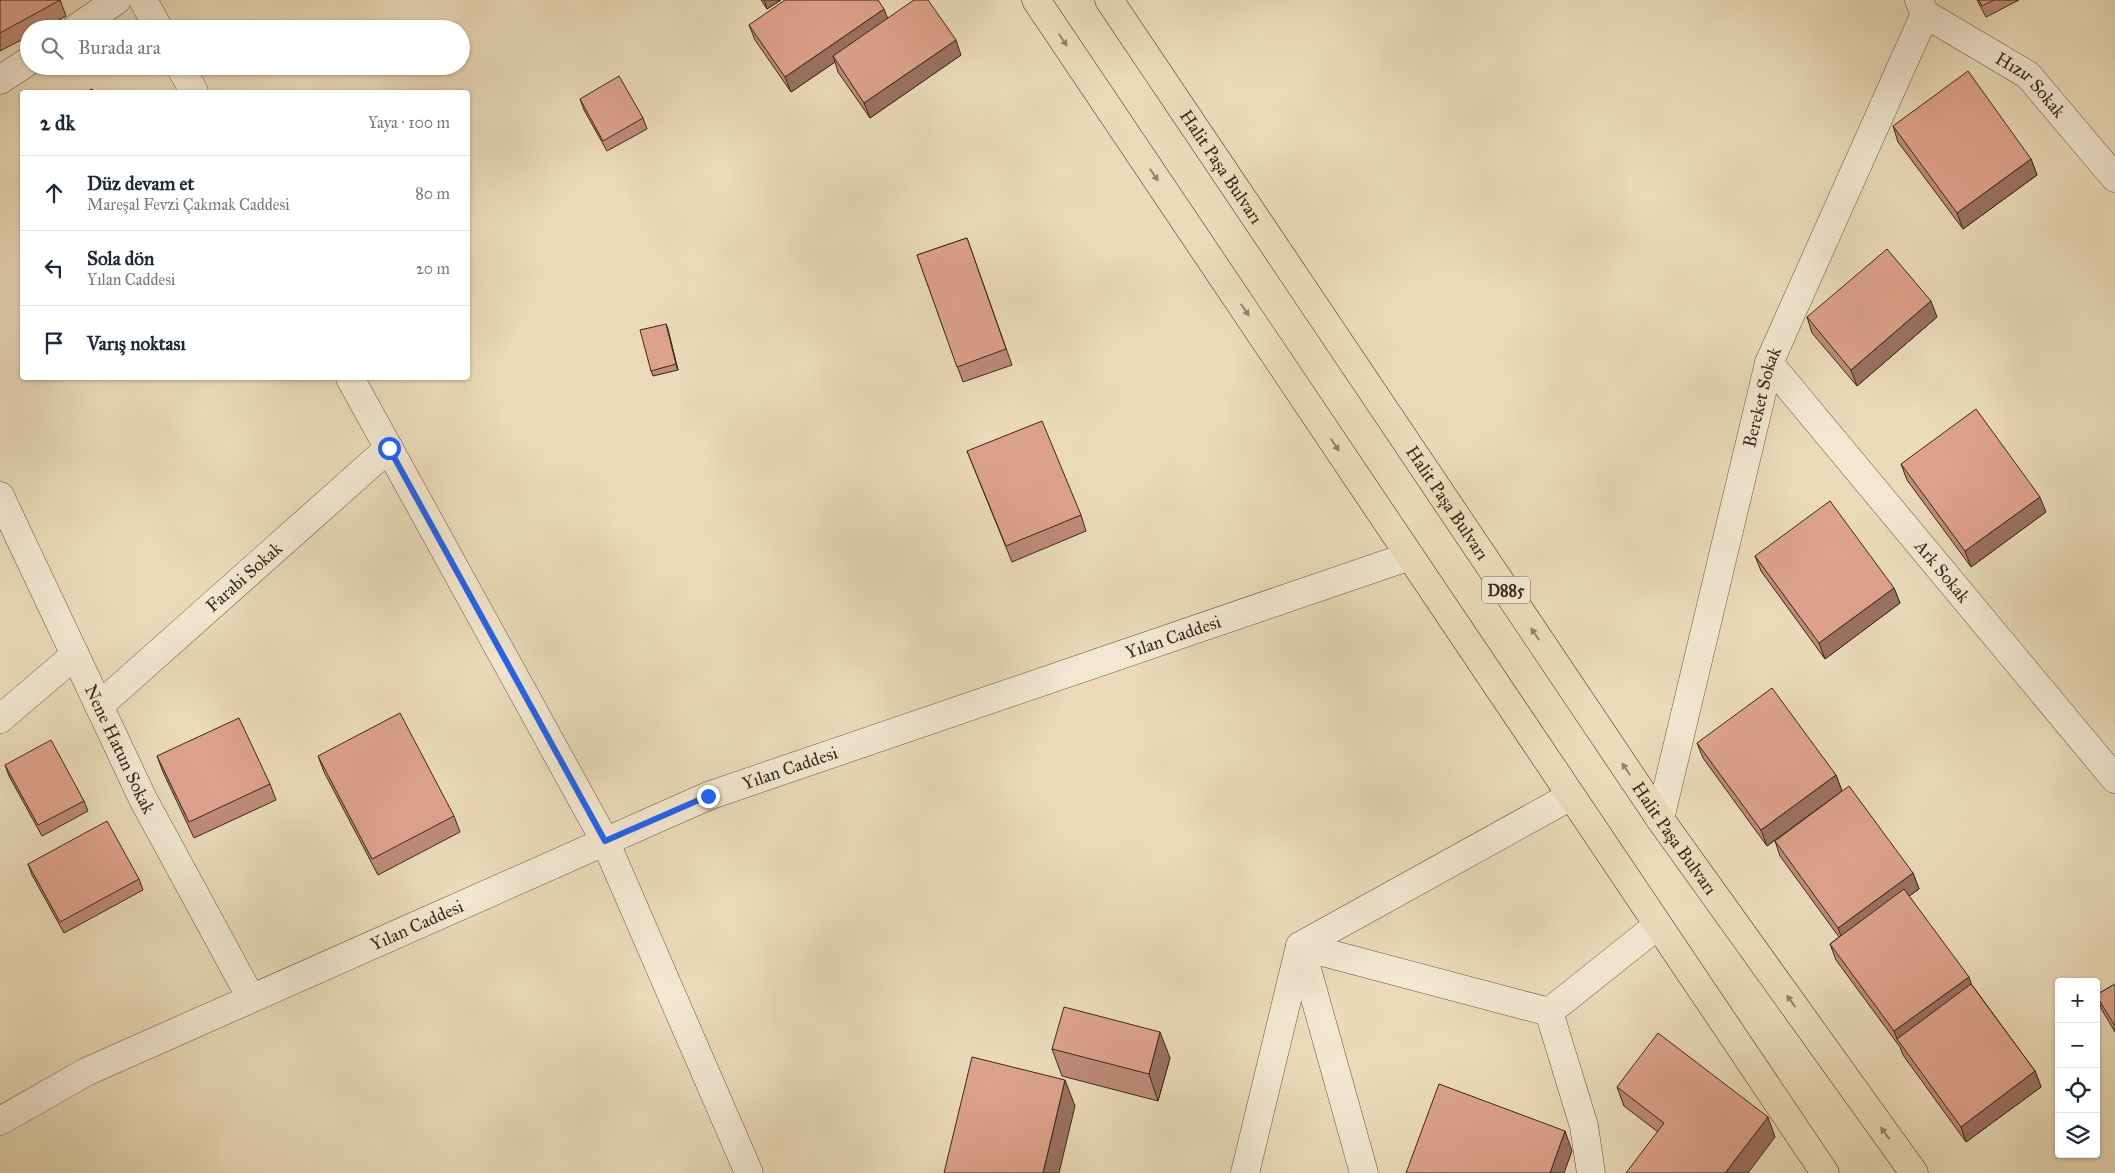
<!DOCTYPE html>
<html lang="tr">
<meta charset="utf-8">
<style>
body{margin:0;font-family:"IM FELL Great Primer",serif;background:#f2f2f3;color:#1f2937}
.controls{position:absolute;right:15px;bottom:15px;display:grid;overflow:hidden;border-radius:5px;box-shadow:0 1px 4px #0004}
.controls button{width:45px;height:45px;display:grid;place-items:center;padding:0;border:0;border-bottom:1px solid #e0e1e3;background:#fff;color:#1f2937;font:25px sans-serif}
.stop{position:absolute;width:15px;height:15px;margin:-11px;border:4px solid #2563eb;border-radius:50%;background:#fff}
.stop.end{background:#2563eb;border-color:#fff;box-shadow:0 1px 5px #0008}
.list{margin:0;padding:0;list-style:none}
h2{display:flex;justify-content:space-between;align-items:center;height:65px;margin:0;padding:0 20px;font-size:21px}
h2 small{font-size:16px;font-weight:400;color:#747a83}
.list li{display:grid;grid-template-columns:32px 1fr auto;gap:15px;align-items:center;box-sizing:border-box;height:75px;padding:0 20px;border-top:1px solid #e0e1e3}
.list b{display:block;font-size:19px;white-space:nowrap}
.list p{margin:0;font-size:16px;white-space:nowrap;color:#747a83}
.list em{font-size:16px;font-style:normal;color:#747a83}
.icon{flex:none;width:28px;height:28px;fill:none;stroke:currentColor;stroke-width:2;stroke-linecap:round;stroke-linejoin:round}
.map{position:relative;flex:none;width:2115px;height:1173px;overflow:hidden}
.search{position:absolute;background:#fff;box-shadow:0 1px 4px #0004;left:20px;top:20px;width:450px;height:55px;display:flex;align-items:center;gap:12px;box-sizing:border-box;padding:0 18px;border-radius:28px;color:#747a83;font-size:19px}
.panel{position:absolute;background:#fff;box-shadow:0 1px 4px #0004;left:20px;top:90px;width:450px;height:290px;border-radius:5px}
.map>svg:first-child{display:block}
</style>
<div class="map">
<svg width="2115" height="1173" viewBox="0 0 2115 1173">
<rect width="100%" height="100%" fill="#ebdbb9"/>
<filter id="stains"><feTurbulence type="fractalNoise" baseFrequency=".004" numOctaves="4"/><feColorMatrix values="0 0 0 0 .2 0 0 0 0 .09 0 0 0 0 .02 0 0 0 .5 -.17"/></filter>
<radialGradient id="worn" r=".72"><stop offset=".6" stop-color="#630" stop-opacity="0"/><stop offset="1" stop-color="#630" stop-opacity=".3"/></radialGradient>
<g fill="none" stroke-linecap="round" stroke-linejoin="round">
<!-- street casing -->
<g stroke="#665641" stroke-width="29">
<g id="street">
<path d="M 143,0 L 159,29"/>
<path id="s1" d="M 1925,14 L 2028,75 L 2115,178"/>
<path d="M 75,29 L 117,0"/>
<path d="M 180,66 L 194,92"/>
<path d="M 0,80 L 29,61"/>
<path id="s2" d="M 1769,363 L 2115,779"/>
<path d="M 350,378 L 605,841 L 749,1173"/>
<path id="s3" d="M 0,496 L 143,799 L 251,998"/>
<path id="s4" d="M 99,706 L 389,448"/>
<path d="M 0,719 L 75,655"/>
<path id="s5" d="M 1660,819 L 1769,363 L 1925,14 L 1919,0"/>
<path d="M 1300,946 L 1549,1012"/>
<path d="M 1301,948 L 1364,1173"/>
<path id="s6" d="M 0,1121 L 86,1072 L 708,796 L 1410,556"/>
<path d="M 1245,1173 L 1300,946 L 1571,796"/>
<path d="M 1591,1173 L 1584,1126 L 1549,1012 L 1658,925"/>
</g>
</g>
<!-- highway casing -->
<g stroke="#3a2919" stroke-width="29">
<g id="highway">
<path d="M 1036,0 L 1825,1173"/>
<path id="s7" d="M 1109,0 L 1660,819 L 1914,1173"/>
</g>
</g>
<!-- street -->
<use href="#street" stroke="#f2e8d2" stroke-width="28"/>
<!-- highway -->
<use href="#highway" stroke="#ebdbb9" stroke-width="28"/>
</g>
<!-- wall -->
<g fill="#be8b78" stroke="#3a2919">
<path d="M 0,0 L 60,0 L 66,16 L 42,29 L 29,29 L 29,36 L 0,51 Z"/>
<path d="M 761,0 L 781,0 L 767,9 Z"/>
<path d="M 1977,0 L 2019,0 L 1986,17 Z"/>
<path d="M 888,18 L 961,55 L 870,118 L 838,72 L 835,62 L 791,92 L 755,40 L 749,25 Z"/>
<path d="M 580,99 L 643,118 L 647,129 L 607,151 L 584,110 Z"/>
<path d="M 1893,126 L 2031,159 L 2037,175 L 1963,229 L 1898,142 Z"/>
<path d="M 967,238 L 1012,365 L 963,382 L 917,255 Z"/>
<path d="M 1807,317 L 1937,317 L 1857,386 L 1812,333 Z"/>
<path d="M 666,324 L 678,370 L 653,376 L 651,371 Z"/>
<path d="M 967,451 L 1081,515 L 1086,531 L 1012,562 Z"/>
<path d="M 1901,464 L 2046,512 L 1971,567 L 1907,480 Z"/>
<path d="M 1755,556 L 1894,588 L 1900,603 L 1825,659 L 1761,571 Z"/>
<path d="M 1697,743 L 1836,775 L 1842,791 L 1767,846 L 1703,758 Z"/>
<path d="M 157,756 L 270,784 L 276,800 L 194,838 L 163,772 Z"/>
<path d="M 318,756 L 454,816 L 460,832 L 378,875 L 324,772 Z"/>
<path d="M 5,765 L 84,801 L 88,811 L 42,836 L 9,776 Z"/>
<path d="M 1775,841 L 1913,873 L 1919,889 L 1909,896 L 1972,985 L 2035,1071 L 2041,1087 L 1966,1142 L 1903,1055 L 1900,1047 L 1836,960 L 1830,944 L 1839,937 L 1780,856 Z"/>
<path d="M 28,864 L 139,879 L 143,890 L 64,933 L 32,875 Z"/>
<path d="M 2115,984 L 2115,1032 L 2102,1010 L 2096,995 Z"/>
<path d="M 1052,1049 L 1170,1058 L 1158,1101 L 1062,1076 Z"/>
<path d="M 1617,1087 L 1775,1137 L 1658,1132 L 1624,1106 Z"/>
</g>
<!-- shaded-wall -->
<g fill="#9b7162" stroke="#3a2919">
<path d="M 764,0 L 781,0 L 767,9 Z"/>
<path d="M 884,9 L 890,24 L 833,56 L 835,62 L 791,92 L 785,77 Z"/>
<path d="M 956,40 L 961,55 L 870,118 L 864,103 Z"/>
<path d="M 2031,159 L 2037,175 L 1963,229 L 1957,213 Z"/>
<path d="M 1931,301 L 1937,317 L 1857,386 L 1851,370 Z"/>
<path d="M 666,324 L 668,329 L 678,370 L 676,364 Z"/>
<path d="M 2040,497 L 2046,512 L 1971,567 L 1965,551 Z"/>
<path d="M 1894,588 L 1900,603 L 1825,659 L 1819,643 Z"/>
<path d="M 1836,775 L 1842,791 L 1767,846 L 1761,830 Z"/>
<path d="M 1913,873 L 1919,889 L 1844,944 L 1838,928 Z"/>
<path d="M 1969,977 L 1974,992 L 1897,1039 L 1894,1031 Z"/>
<path d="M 1160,1032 L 1170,1058 L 1158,1101 L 1149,1074 Z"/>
<path d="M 2035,1071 L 2041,1087 L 1966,1142 L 1961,1127 Z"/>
<path d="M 1065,1080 L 1075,1106 L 1059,1173 L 1043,1173 Z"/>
<path d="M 1768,1117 L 1775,1137 L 1748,1173 L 1725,1173 Z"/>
<path d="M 1565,1131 L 1572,1151 L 1564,1173 L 1550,1173 Z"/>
</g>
<!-- building -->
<g fill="#dda28c" stroke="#3a2919">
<path d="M 0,0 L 60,0 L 0,33 Z"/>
<path d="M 785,0 L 878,0 L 884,9 L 785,77 L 749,25 Z"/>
<path d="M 914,0 L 928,0 L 956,40 L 864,103 L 833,56 Z"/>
<path d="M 1979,0 L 1994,0 L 1982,6 Z"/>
<path d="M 1968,71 L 2031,159 L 1957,213 L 1893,126 Z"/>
<path d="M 619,76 L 643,118 L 603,141 L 580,99 Z"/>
<path d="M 92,89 L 94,92 L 85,92 Z"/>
<path d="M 967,238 L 1006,349 L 957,367 L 917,255 Z"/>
<path d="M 1887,249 L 1931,301 L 1851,370 L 1807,317 Z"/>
<path d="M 666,324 L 676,364 L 651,371 L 640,330 Z"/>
<path d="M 1976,409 L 2040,497 L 1965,551 L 1901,464 Z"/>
<path d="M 1042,421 L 1081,515 L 1006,546 L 967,451 Z"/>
<path d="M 1830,501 L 1894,588 L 1819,643 L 1755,556 Z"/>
<path d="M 1772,688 L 1836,775 L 1761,830 L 1697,743 Z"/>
<path d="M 400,713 L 454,816 L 372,859 L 318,756 Z"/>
<path d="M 239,718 L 270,784 L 189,822 L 157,756 Z"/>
<path d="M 51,740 L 84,801 L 38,825 L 5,765 Z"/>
<path d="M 1849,786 L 1913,873 L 1838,928 L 1775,841 Z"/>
<path d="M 107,821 L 139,879 L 60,922 L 28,864 Z"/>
<path d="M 1904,889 L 1969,977 L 1894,1031 L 1830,944 Z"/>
<path d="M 1971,984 L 2035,1071 L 1961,1127 L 1897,1039 Z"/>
<path d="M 2115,984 L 2115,1026 L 2096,995 Z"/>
<path d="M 1064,1007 L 1160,1032 L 1149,1074 L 1052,1049 Z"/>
<path d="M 1658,1033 L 1768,1117 L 1725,1173 L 1626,1173 L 1664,1123 L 1617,1087 Z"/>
<path d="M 972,1057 L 1065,1080 L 1043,1173 L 944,1173 Z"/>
<path d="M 1439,1084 L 1565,1131 L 1550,1173 L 1406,1173 Z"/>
</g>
<!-- one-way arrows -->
<defs><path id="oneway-solid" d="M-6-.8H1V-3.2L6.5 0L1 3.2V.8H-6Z" transform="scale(1.25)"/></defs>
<g fill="#928269">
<use href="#oneway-solid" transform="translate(1063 40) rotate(56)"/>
<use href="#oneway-solid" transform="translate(1154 175) rotate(56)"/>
<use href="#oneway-solid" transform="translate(1245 310) rotate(56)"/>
<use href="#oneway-solid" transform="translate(1335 445) rotate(56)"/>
<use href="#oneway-solid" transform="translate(1535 634) rotate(-124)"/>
<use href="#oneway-solid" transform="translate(1626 769) rotate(-124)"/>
<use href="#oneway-solid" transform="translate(1791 1001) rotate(-126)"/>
<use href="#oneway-solid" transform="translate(1885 1133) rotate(-126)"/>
</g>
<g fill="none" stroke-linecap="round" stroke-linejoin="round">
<!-- route -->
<path stroke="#2563eb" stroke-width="6" d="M 389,448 L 605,841 L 708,796"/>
</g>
<g text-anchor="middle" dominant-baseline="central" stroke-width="4" stroke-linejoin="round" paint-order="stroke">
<!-- shield labels -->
<rect fill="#f2e8d2" stroke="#716250" stroke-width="1" x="1482" y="576.5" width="48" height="27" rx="4"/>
<g font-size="16" font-weight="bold" fill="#3a2919">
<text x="1506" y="590">D885</text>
</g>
<!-- street labels -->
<g font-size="18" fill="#3a2919" stroke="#f2e8d2">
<text stroke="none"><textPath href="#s1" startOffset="128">Hızır Sokak</textPath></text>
<text stroke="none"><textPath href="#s7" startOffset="201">Halit Paşa Bulvarı</textPath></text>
<text stroke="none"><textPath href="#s5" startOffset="434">Bereket Sokak</textPath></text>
<text stroke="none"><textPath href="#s7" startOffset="606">Halit Paşa Bulvarı</textPath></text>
<text stroke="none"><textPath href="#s2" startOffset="271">Ark Sokak</textPath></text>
<text stroke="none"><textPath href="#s4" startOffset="194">Farabi Sokak</textPath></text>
<text stroke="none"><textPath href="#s6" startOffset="1271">Yılan Caddesi</textPath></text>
<text stroke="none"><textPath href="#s3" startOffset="280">Nene Hatun Sokak</textPath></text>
<text stroke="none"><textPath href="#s6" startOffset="866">Yılan Caddesi</textPath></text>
<text stroke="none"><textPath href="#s7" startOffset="1011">Halit Paşa Bulvarı</textPath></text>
<text stroke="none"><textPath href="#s6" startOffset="461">Yılan Caddesi</textPath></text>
</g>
</g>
<rect width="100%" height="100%" filter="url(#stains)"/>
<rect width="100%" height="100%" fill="url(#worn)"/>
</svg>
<div class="controls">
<button>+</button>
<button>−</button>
<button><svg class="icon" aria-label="locate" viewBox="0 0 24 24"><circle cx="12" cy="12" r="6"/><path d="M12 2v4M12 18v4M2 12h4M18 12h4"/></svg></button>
<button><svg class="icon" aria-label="layers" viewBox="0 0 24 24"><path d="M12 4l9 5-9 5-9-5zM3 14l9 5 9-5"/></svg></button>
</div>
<div class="stop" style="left:389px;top:448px"></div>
<div class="stop end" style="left:708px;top:796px"></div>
<div class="search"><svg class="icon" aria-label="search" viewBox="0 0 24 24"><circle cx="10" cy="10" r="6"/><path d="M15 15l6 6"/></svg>Burada ara</div>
<section class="panel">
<h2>2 dk<small>Yaya · 100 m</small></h2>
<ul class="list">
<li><svg class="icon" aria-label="ahead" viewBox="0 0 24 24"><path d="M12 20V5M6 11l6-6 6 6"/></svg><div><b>Düz devam et</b><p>Mareşal Fevzi Çakmak Caddesi</p></div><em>80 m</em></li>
<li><svg class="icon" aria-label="left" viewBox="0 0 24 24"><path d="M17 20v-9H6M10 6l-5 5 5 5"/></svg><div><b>Sola dön</b><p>Yılan Caddesi</p></div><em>20 m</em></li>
<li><svg class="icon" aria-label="arrive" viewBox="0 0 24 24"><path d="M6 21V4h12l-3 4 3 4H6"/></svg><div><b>Varış noktası</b></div></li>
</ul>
</section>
</div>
